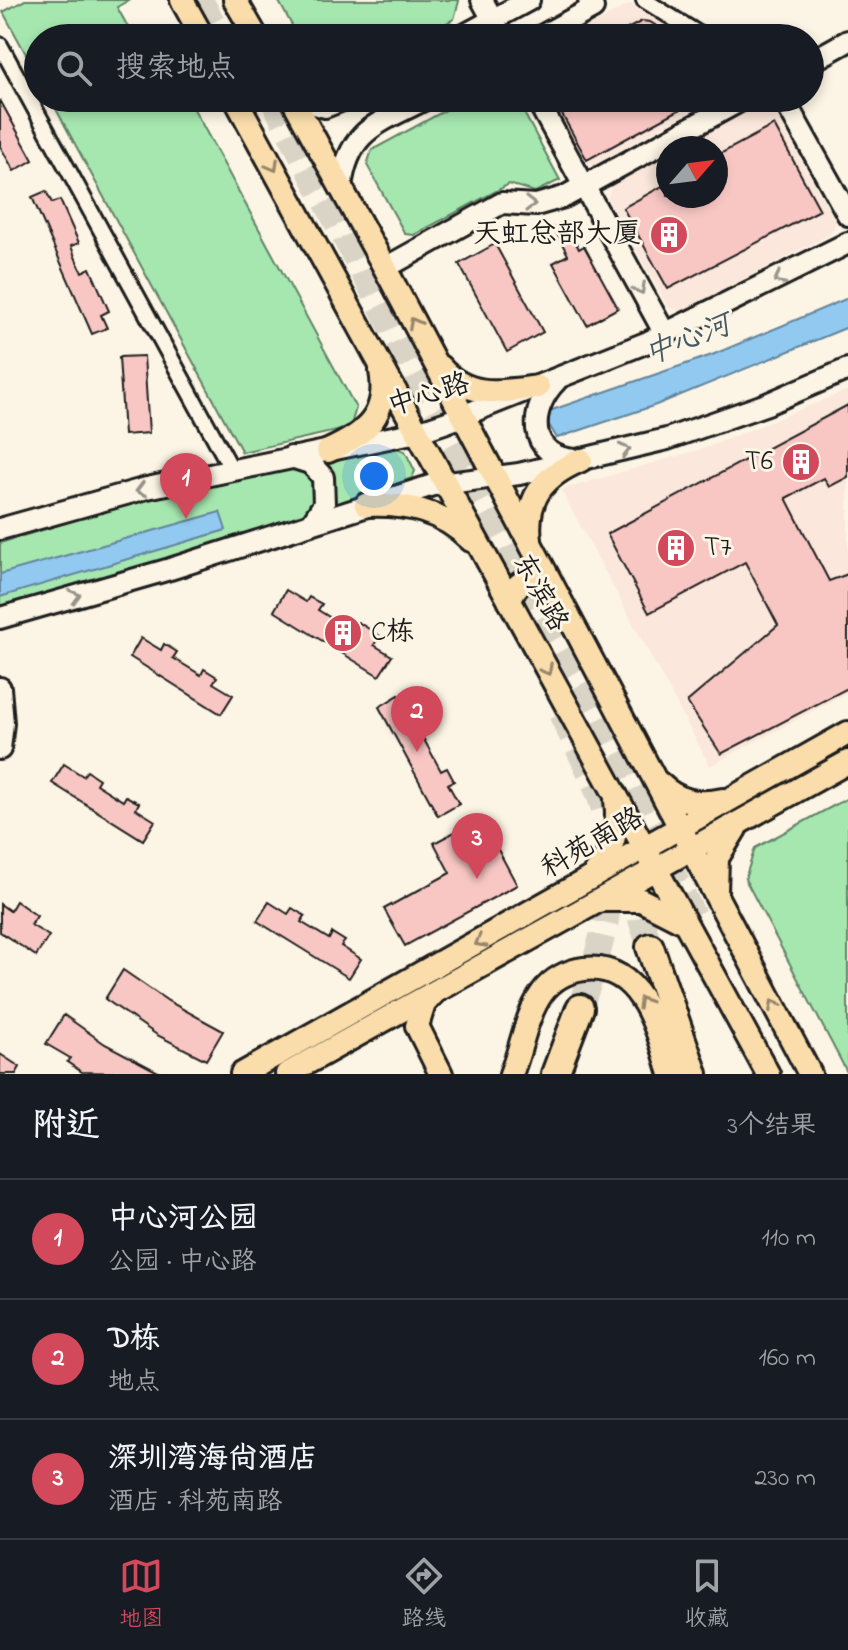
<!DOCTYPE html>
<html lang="zh">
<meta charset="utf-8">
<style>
body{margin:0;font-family:"Indie Flower","LXGW WenKai TC",sans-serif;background:#242831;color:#f1f3f6}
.compass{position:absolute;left:656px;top:136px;width:72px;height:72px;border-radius:50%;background:#171b24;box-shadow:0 4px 12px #0003;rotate:62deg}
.you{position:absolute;left:374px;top:476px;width:28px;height:28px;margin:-20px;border:6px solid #fff;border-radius:50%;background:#1a73e8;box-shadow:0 0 0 12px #1a73e833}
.badge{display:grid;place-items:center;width:52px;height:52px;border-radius:50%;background:#d1495b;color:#fff;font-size:26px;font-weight:700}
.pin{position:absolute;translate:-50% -66px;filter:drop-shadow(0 2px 4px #0008)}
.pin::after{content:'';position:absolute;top:42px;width:28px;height:24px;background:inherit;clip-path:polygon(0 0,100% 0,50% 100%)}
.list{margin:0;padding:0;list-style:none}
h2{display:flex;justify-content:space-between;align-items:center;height:104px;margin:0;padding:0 32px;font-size:34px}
h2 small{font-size:26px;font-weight:400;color:#9ea1a6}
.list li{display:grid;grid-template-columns:52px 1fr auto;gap:24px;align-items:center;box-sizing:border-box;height:120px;padding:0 32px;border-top:2px solid #363941}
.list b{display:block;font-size:30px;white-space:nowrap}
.list p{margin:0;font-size:26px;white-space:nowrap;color:#9ea1a6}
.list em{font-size:26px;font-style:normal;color:#9ea1a6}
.icon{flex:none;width:44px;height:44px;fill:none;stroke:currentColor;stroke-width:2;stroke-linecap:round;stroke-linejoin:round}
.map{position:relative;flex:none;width:848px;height:1074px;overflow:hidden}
.search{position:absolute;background:#171b24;box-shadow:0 4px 12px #0003;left:24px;right:24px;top:24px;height:88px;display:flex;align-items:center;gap:20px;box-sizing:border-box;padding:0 28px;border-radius:44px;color:#9ea1a6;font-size:30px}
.sheet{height:464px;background:#171b24}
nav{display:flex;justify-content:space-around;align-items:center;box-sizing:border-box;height:112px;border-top:2px solid #363941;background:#171b24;font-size:22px;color:#9ea1a6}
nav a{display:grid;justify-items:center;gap:4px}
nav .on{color:#d1495b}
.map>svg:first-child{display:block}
</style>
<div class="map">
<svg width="848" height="1074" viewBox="0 0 848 1074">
<rect width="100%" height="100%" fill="#fcf5e5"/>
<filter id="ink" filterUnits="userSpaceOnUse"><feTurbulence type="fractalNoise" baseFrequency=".0125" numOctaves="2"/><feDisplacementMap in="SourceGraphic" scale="16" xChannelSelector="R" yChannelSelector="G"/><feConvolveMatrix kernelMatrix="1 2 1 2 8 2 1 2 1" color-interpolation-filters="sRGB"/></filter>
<g filter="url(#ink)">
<!-- built -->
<g fill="#fbe7db">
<path d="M 630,4 L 685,38 L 567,38 Z"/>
<path d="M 548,98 L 714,98 L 593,165 L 583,163 Z"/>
<path d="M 762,103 L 771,106 L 836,223 L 829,235 L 681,311 L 668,307 L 607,198 L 612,186 L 668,155 L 668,196 L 716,196 L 716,148 L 681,148 Z"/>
<path d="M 848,390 L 848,692 L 710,766 L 561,490 L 708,447 Z"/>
</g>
<!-- green -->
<g fill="#a6e7b0" stroke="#618266" stroke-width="2">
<path d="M 25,0 L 129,0 L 117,7 L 134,38 L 38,38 L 38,76 L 3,12 Z"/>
<path d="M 278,0 L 459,0 L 459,1 L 454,19 L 419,38 L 299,38 Z"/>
<path d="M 50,98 L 188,98 L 356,408 L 350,428 L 242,452 Z"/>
<path d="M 468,98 L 516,98 L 560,180 L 535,192 L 509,184 L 414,235 L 405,234 L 367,165 L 372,150 Z"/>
<path d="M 396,448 L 405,451 L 415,471 L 412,478 L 235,540 L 0,610 L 0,543 L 147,498 Z"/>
<path d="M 848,798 L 848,1074 L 745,879 L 755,848 Z"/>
</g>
<!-- water -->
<g fill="#91c9f0" stroke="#62849b" stroke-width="2">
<path d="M 848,298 L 848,327 L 656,405 L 557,438 L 549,425 L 549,411 L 712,355 Z"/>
<path d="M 220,512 L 226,530 L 0,597 L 0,574 Z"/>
</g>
<!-- building -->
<g fill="#f8c7c4" stroke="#1c1c1c" stroke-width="2">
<path d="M 642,21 L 650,22 L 676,38 L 611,38 Z"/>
<path d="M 553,98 L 701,98 L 587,160 Z"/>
<path d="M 0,100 L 33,160 L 14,171 L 0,146 Z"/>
<path d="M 774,125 L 820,210 L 668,289 L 623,208 L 668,183 L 668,196 L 716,196 L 716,156 Z"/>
<path d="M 46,191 L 52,203 L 60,200 L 79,243 L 71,246 L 76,259 L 82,272 L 90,268 L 109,311 L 101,315 L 107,328 L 92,334 L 32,197 Z"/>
<path d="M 566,223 L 579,249 L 584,246 L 618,308 L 587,325 L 553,263 L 568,255 L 554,228 Z"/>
<path d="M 495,244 L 543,332 L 507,352 L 459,264 Z"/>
<path d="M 144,356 L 149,433 L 124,435 L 119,357 Z"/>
<path d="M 848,405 L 848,477 L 829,487 L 824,478 L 786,498 L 829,581 L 848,574 L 848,688 L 721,754 L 687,702 L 778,625 L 745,562 L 649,613 L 607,534 Z"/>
<path d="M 286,590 L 306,602 L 309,597 L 322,604 L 318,610 L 352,631 L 358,622 L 380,636 L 374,645 L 392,656 L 379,676 L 274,611 Z"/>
<path d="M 141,638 L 161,650 L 164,644 L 177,652 L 173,658 L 201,675 L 204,669 L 217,677 L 213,683 L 233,695 L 221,714 L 130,657 Z"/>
<path d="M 399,695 L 409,713 L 419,708 L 431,731 L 422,736 L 441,771 L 447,768 L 454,781 L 448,784 L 459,804 L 438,816 L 379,707 Z"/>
<path d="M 64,764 L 83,776 L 87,771 L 99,779 L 96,784 L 123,801 L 126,796 L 139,803 L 136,809 L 155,821 L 143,840 L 52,783 Z"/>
<path d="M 481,818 L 517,885 L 405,946 L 384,909 L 450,873 L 434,843 Z"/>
<path d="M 16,901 L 37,916 L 31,925 L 49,936 L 36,956 L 0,932 L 0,904 L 10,911 Z"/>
<path d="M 269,902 L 288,914 L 292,908 L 305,916 L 301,922 L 329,939 L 332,933 L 345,941 L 341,946 L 361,959 L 349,978 L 257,921 Z"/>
<path d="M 123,970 L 168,1001 L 223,1031 L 206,1060 L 157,1035 L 105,999 Z"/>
<path d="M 64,1015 L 105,1044 L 162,1074 L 82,1072 L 67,1062 L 70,1058 L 46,1044 Z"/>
<path d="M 0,1054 L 20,1067 L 16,1074 L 0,1074 Z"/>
</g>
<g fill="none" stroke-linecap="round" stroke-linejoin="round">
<!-- highway-tunnel -->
<g stroke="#dad4c7" stroke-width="26" stroke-dasharray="26 13" stroke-linecap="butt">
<path d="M 200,0 L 221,38"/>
<path d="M 272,98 L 604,732 L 693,916"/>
<path d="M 561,713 C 575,744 594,776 604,809 C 624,875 602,945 580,1008"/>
<path d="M 628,880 L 650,947"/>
</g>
<!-- street casing -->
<g stroke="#1c1c1c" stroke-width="20">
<g id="street">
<path d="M 644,0 L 705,38"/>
<path d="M 0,45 L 232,470"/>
</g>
</g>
<!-- secondary casing -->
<g stroke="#1c1c1c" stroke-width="26">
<g id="secondary">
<path d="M 482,0 L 503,38"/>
<path d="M 459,38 L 529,0"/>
<path d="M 538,38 L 593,8 L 589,0"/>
<path d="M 810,62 L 848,41"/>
<path d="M 294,98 L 325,107 L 348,98"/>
<path d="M 536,98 L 665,334"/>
<path d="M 783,98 L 848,215"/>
<path d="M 341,187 C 349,127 379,124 427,98"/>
<path d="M 385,268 L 502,203 L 536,205 L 564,197 L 745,98"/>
<path d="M 556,381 C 529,408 526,456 575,460"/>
<path d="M 291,457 L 310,463 L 323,477 L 324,504 L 313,521"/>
<path d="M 0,529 L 147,488 L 417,432 L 447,422 L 648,342 L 848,243"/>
<path d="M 0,618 L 170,569 L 433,485 L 519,474 L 667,439 L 767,404 L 848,369"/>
<path d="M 0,688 L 3,723 L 0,749"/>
</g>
</g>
<!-- primary casing -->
<g stroke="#1c1c1c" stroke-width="28">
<g id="primary">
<path d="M 182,0 L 203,38"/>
<path d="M 235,0 L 257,38"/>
<path d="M 235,98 L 768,1074"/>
<path d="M 292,98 L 385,268 L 810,1074"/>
<path d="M 440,367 C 468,399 501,392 538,387"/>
<path d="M 328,451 C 366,434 389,415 381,371"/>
<path d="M 366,505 C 406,503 442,511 471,540"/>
<path d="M 530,540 C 525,498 543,476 581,460"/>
<path d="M 510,602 C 514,582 530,574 549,581"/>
<path d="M 660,784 C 678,802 699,805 723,800"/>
<path d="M 594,875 C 612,852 620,829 616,800"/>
<path d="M 716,892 L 717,858 L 735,829"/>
<path d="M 604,900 L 641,900 L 684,922"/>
<path d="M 433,994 L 424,1004 L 417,1026 L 441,1074"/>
<path d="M 242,1074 L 848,733"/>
<path d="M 287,1074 L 848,762"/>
<path d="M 511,1074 C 522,1048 525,1017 542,993 C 552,979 568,971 584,969 C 642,962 658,1032 671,1074"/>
</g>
</g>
<!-- highway casing -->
<g stroke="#1c1c1c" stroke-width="32">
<g id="highway">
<path d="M 650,947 L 694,1074"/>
<path d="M 555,1074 L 580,1008"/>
</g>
</g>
<!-- street -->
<use href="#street" stroke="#fcf5e5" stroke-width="14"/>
<!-- secondary -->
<use href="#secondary" stroke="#fcf5e5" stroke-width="20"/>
<!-- primary -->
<use href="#primary" stroke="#faddab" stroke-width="22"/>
<!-- highway -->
<use href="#highway" stroke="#faddab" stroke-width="26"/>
</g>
<!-- one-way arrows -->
<defs><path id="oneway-chevron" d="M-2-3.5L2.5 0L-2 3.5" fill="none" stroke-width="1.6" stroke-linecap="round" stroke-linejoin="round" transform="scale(2)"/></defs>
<g stroke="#96866b">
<use href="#oneway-chevron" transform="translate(273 166) rotate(61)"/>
<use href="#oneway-chevron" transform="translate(414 323) rotate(-118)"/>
<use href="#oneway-chevron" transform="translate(547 670) rotate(61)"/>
<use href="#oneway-chevron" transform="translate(480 942) rotate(151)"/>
<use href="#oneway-chevron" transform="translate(643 1002) rotate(-121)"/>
<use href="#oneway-chevron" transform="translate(774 1005) rotate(-118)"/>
</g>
<g stroke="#97938b">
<use href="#oneway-chevron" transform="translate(530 204)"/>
<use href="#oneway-chevron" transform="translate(779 279) rotate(153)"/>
<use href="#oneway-chevron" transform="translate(640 289) rotate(61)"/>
<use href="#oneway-chevron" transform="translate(625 450) rotate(-14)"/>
<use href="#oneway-chevron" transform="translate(141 490) rotate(165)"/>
<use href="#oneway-chevron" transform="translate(75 596) rotate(-16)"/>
</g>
</g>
<!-- icons -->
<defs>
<g id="building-disc" transform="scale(2)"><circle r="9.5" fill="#d1495b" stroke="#fcf5e5"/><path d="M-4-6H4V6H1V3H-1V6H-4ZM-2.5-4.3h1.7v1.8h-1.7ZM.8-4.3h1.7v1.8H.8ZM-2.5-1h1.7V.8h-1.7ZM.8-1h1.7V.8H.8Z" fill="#fff"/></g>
</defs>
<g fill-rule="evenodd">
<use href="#building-disc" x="669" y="235"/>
<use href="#building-disc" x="801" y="462"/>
<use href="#building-disc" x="676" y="548"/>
<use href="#building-disc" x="343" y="633"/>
</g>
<g text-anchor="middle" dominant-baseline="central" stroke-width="6" stroke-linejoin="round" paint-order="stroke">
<!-- poi labels -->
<g font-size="28" fill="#1c1c1c" stroke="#fcf5e5" text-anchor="end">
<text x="641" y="235">天虹总部大厦</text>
<text x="773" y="462">T6</text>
<text x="704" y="548" text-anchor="start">T7</text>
<text x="371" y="633" text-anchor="start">C栋</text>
</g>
<!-- street labels -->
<g font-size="28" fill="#1c1c1c" stroke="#fcf5e5">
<text transform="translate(429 396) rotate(-17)">中心路</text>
<text transform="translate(539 593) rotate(61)">东滨路</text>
<text transform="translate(593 844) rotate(-30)">科苑南路</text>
</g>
<!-- water labels -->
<g font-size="30" font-style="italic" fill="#455966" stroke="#fcf5e5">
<text transform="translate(688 341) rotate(-21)">中心河</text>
</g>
</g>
</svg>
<svg class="compass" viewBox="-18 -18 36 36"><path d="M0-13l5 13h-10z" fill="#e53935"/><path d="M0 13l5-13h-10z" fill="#9ea1a6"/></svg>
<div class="you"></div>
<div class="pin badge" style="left:186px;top:519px">1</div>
<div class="pin badge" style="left:417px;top:752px">2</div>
<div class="pin badge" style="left:477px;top:879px">3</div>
<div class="search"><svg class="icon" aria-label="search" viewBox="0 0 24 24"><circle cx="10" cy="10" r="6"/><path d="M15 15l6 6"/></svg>搜索地点</div>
</div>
<section class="sheet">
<h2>附近<small>3个结果</small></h2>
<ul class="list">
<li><span class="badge">1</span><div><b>中心河公园</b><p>公园 · 中心路</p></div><em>110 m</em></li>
<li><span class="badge">2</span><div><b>D栋</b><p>地点</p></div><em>160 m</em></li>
<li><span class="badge">3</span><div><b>深圳湾海尚酒店</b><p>酒店 · 科苑南路</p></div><em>230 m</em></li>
</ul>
</section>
<nav>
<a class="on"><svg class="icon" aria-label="map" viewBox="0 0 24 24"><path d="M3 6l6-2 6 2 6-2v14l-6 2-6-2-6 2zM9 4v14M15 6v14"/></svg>地图</a>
<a><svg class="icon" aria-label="directions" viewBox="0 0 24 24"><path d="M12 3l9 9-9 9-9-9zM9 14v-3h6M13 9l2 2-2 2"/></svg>路线</a>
<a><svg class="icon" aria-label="saved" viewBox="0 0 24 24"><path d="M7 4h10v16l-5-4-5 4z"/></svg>收藏</a>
</nav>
